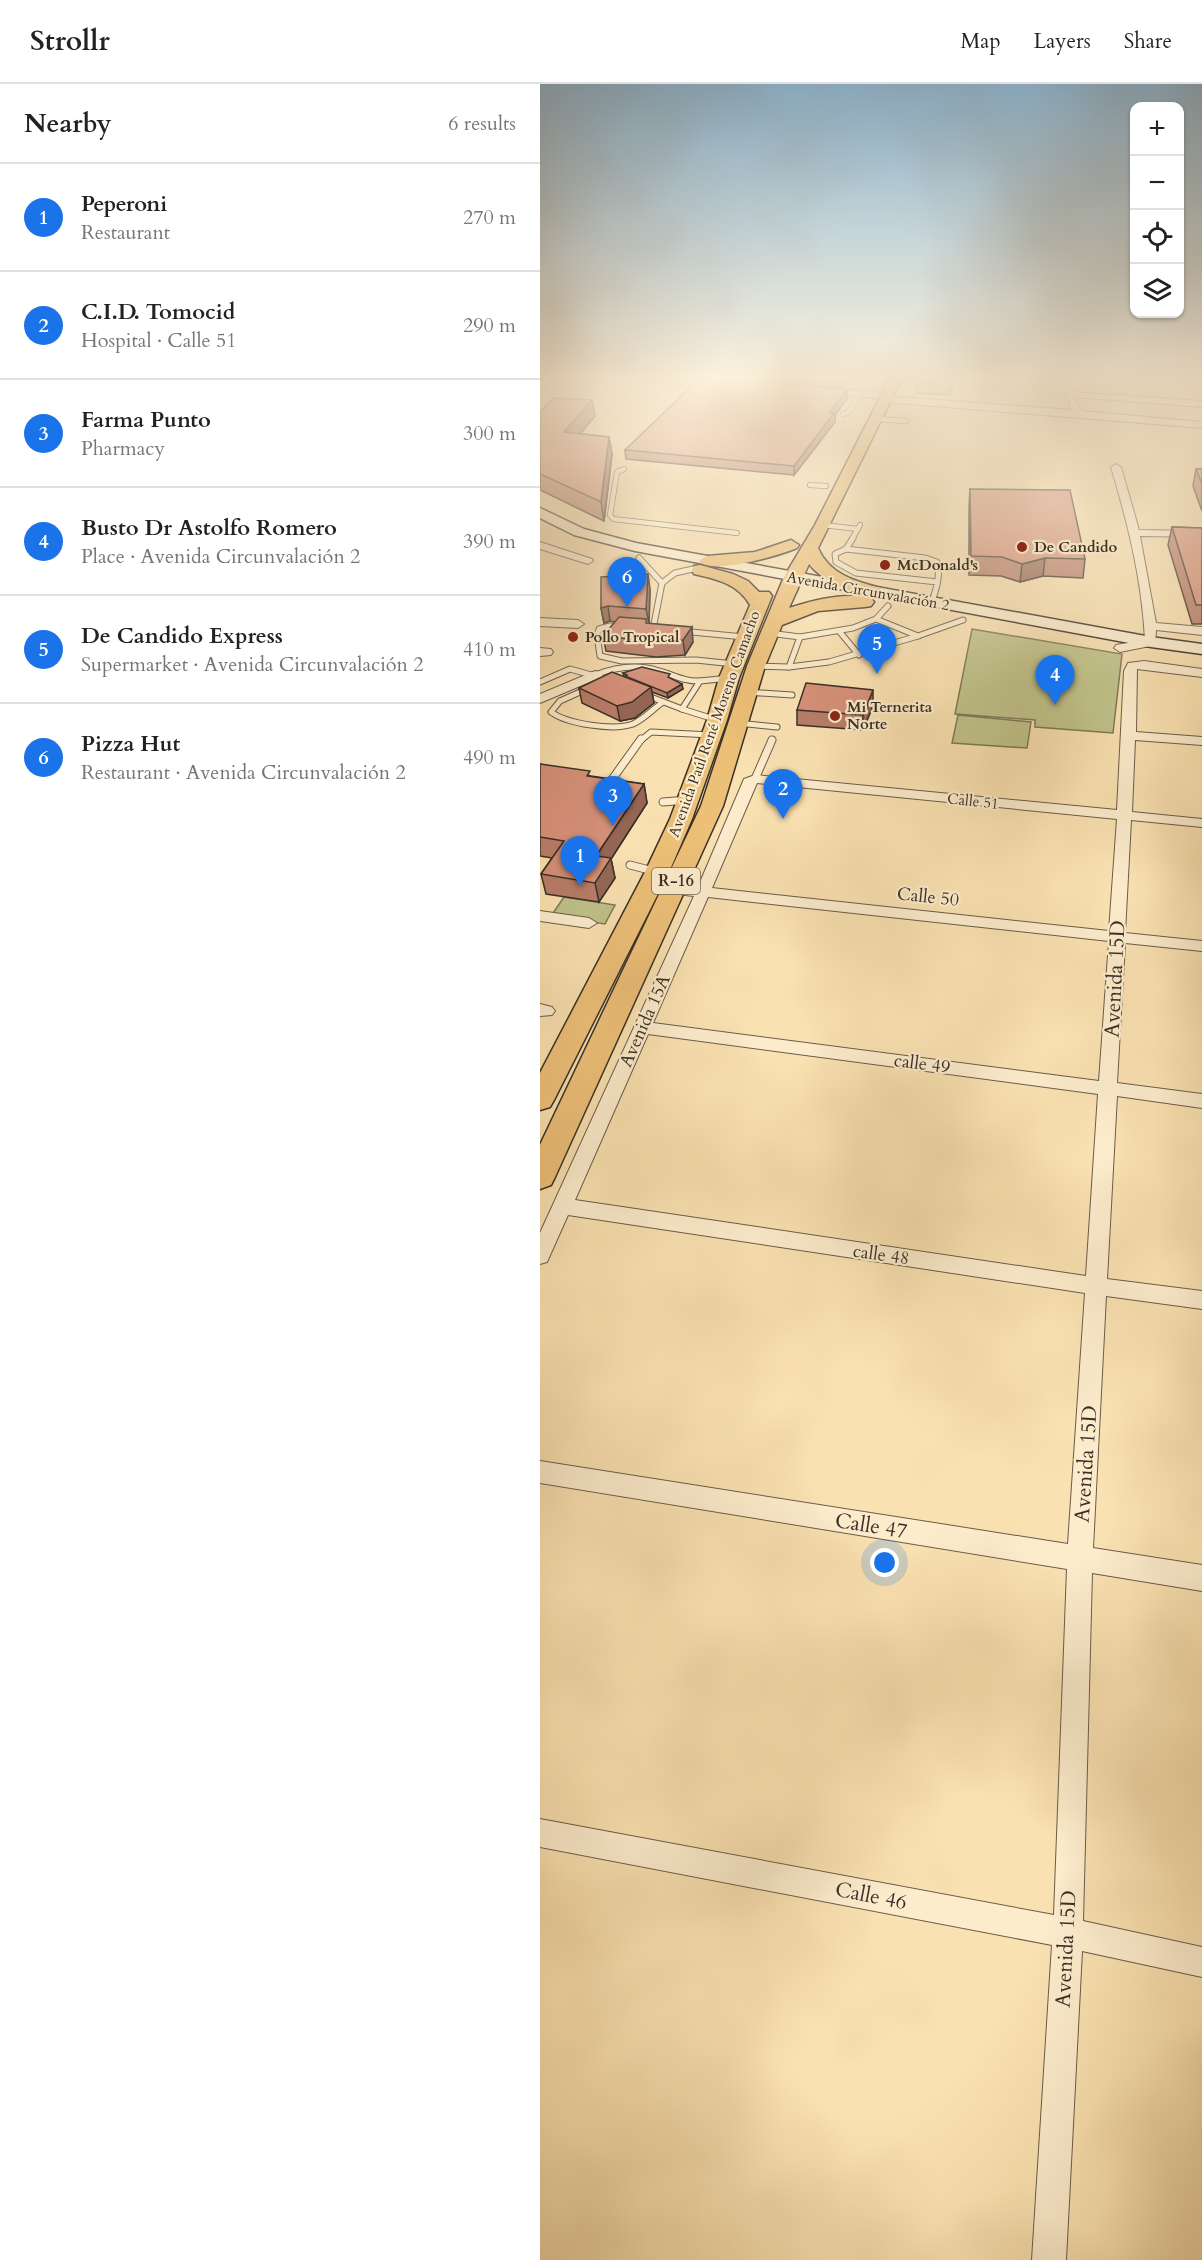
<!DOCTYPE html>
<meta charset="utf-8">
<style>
body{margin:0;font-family:Cardo,serif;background:#f6f6f6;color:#222}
.controls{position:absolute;right:18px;top:18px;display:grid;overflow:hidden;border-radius:12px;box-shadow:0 2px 4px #0004}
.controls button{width:54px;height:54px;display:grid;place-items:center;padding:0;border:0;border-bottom:2px solid #e0e0e0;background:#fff;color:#222;font:30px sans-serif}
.you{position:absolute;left:345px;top:1479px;width:21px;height:21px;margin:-15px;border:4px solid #fff;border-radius:50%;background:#1a73e8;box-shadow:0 0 0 9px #1a73e833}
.badge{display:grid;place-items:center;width:39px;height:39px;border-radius:50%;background:#1a73e8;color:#fff;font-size:20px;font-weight:700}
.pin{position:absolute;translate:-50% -50px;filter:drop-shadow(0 2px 3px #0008)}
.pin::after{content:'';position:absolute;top:32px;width:21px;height:18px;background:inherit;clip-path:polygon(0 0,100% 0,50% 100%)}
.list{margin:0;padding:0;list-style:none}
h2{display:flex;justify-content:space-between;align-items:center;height:78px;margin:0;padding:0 24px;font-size:26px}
h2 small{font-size:20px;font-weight:400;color:#767676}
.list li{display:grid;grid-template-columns:39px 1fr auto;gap:18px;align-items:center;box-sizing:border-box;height:108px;padding:0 24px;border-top:2px solid #e0e0e0}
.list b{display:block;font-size:22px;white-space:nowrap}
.list p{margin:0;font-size:20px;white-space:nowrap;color:#767676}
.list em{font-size:20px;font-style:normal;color:#767676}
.icon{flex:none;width:33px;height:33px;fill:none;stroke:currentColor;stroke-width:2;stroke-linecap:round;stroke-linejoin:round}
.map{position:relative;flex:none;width:662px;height:2176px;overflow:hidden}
header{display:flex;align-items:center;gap:36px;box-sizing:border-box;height:84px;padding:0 30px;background:#fff;border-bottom:2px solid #e0e0e0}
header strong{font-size:28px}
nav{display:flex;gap:33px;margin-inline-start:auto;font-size:21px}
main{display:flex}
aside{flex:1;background:#fff}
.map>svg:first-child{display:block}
</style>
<header>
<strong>Strollr</strong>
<nav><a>Map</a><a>Layers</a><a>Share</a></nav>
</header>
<main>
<aside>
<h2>Nearby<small>6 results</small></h2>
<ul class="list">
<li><span class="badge">1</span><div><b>Peperoni</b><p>Restaurant</p></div><em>270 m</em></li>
<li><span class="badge">2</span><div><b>C.I.D. Tomocid</b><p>Hospital · Calle 51</p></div><em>290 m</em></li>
<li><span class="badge">3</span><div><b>Farma Punto</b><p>Pharmacy</p></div><em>300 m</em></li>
<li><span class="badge">4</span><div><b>Busto Dr Astolfo Romero</b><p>Place · Avenida Circunvalación 2</p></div><em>390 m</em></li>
<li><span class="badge">5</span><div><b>De Candido Express</b><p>Supermarket · Avenida Circunvalación 2</p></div><em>410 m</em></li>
<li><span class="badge">6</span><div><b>Pizza Hut</b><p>Restaurant · Avenida Circunvalación 2</p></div><em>490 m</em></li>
</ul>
</aside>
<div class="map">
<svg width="662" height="2176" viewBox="0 0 662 2176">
<rect width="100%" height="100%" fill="#fae1b1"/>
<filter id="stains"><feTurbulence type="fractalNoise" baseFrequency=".00333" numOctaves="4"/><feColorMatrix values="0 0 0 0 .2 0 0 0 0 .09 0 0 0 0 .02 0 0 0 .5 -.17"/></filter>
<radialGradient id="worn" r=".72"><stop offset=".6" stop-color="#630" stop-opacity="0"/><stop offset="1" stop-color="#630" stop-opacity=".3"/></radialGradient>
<!-- green -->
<g fill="#c0c28a" stroke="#7c7958" stroke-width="1.5">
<path d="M 432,545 L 582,570 L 573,649 L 495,643 L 495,636 L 415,630 Z"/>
<path d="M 418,631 L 491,638 L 487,664 L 412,659 Z"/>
<path d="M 24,813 L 75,821 L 65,840 L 11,832 Z"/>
</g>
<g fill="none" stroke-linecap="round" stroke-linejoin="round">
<!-- lane-far2 casing -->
<g stroke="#695c4a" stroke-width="6">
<g id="lane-far2">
<path d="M 303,330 L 310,327 L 319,309"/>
<path d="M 335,335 L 366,337"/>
<path d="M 84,385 L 77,388 L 70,431 L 73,435 L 197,449"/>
<path d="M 270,401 L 286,402"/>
<path d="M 283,441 L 318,445"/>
<path d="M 312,455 L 320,441"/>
</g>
</g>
<!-- lane-far1 casing -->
<g stroke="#695c4a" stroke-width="7">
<g id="lane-far1">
<path d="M 306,465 L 313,454"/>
<path d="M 99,474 L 122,499 L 135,489 L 153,485"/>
<path d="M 392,518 C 396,505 401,492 397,478 L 385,474 L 306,465 L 295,470 L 296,478 L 316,489 L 397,498"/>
<path d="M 348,522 L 336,535 L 378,552 L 423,536"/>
<path d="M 82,543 L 70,542 L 59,545 L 57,551 L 60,572 L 82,577 L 156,576 L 194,580"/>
<path d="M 113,545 L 122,499"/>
<path d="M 141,547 L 204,553"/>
<path d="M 299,547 L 319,571"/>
<path d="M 260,553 L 313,544 L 336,535"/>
<path d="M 216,582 L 249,583 L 260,553 L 229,549"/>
<path d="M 249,583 L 289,578 L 378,552"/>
<path d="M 55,591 C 76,583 98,580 119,587 C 134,591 145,598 160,597"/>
<path d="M 0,598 L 30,585 L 62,594"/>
<path d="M 49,604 L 20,617 L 11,628 C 27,640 74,647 93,640 C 104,635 113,625 123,618"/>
<path d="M 207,608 L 252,611"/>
<path d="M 103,610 L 142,625"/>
<path d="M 177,636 L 142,625 L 160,597 L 189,594"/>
<path d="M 198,639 L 237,643"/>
<path d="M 100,657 L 111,648 L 171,651"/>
</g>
</g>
<!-- lane casing -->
<g stroke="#695c4a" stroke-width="9">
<g id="lane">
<path d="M 215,695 L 232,656"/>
<path d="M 68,701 L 101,655"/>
<path d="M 123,718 L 147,716"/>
<path d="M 90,781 L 117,788"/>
</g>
</g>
<!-- street casing -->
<g stroke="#695c4a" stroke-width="2">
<g id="street">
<path d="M 121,296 L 171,296 L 165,301 L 125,298 Z"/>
<path d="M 521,296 L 529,296 L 533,308 L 662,317 L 662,323 L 535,313 L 541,327 L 662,338 L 662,344 L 345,318 L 341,315 L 345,312 L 532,326 Z"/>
<path d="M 280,304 L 337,308 L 341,311 L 337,314 L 277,309 L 276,307 Z"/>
<path d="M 576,380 L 581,383 L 599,446 L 662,447 L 662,453 L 600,452 L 616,539 L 662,543 L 662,551 L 616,546 L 615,561 L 580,568 L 574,564 L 576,561 L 605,556 C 602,496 588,440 571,383 Z"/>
<path d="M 0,458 L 52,475 L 53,477 L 48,480 L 0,465 Z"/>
<path d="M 0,534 L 38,536 L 44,540 L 38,544 L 0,542 Z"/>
<path d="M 0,564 L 11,565 L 13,568 L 11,571 L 0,572 Z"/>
<path d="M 604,577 L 662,585 L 662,593 L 597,585 L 596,648 L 662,653 L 662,661 L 595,656 L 592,728 L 662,735 L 662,743 L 591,736 L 585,849 L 662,857 L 662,867 L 585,859 L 577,999 L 662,1010 L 662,1024 L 577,1012 L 567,1195 L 662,1207 L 662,1225 L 566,1212 L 553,1464 L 662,1481 L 662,1507 L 552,1489 L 543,1837 L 662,1863 L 662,1893 L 542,1867 L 526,2176 L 492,2176 L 512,1861 L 0,1763 L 0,1735 L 514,1831 L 527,1485 L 0,1399 L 0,1377 L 528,1460 L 545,1209 L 28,1131 L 7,1178 L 0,1180 L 0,1149 L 154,812 L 118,808 L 110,803 L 118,798 L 158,803 L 204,695 L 215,691 L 577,726 L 584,587 L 588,579 ZM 217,699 L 577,735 L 569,847 L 172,804 ZM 168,813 L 569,857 L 559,997 L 113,939 ZM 108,950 L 558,1010 L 546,1192 L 35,1116 Z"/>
<path d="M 55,587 L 59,588 L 61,591 L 59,594 L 0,619 L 0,610 Z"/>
<path d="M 0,827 L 49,834 L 57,839 L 49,844 L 0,837 Z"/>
<path d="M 0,920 L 12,923 L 15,927 L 12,931 L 0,932 Z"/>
</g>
</g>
<!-- secondary casing -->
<g stroke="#393027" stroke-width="3">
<path id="secondary" d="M 0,424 L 44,445 L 96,459 L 611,553 L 662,560 L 662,570 L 611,563 L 95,467 L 34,451 L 0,434 Z"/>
</g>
<!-- primary casing -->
<g stroke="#393027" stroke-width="3">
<g id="primary">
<path d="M 349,296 L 361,296 L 278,464 C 290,491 315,497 341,504 L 344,508 L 341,512 C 320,517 281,496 269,480 L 249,524 C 273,516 305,508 331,514 L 334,518 L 331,522 L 325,523 L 278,527 L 242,541 L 225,582 L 183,722 L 15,1093 L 11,1101 L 0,1105 L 0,1061 L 161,722 L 207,582 L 244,493 L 275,441 Z"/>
<path d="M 251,456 L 259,461 L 257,464 C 240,471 171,492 159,477 L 167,472 L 215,468 Z"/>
<path d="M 160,481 L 193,490 L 208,497 L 219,508 L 229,508 L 232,512 L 199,594 L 187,636 L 152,735 L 129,788 L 14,1016 L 10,1023 L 0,1026 L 0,989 L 105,788 L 130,735 L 167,636 L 179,594 L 210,521 C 198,500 177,495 154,490 L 152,486 L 154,482 Z"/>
</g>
</g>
<!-- lane-far2 -->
<use href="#lane-far2" stroke="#fceccc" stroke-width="4.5"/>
<!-- lane-far1 -->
<use href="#lane-far1" stroke="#fceccc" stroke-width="5"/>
<!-- lane -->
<use href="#lane" stroke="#fceccc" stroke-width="7"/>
<!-- street -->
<use href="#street" fill="#fceccc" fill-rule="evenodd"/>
<!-- secondary -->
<use href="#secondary" fill="#fceccc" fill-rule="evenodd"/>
<!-- primary -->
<use href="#primary" fill="#edc078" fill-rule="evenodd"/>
</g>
<!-- wall -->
<g fill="#b87d69" stroke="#393027" stroke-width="1.5">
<path d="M 202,296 L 309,296 L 303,303 L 240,299 L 307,306 L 307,315 L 295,331 L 295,338 L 254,391 L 86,375 L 85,366 L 214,297 Z"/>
<path d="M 415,296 L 410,311 L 376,309 L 377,299 Z"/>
<path d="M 52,316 L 55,332 L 40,350 L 69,353 L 72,370 L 64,437 L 0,406 L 0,328 Z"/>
<path d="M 656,385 L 662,385 L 662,427 L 653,402 Z"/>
<path d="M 430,405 L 545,475 L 543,494 L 503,492 L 480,498 L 461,492 L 429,491 L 429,422 Z"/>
<path d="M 632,443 L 662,444 L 662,540 L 652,540 L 628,461 Z"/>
<path d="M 110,505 L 109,539 L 153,558 L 145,571 L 116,573 L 66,567 L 63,552 L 75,538 L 70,537 L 64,539 L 61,524 Z"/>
<path d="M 83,589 L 130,594 L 143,605 L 128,614 L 112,608 L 114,619 L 95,634 L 80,637 L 42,619 L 39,604 L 84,593 Z"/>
<path d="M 333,622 L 323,646 L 257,641 L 257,626 Z"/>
<path d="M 0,680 L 51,692 L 104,700 L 107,719 L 71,775 L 75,794 L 59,818 L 6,810 L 1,790 L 12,774 L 0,772 Z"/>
</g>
<!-- shaded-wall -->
<g fill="#966655" stroke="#393027" stroke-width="1.5">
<path d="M 236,296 L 241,296 L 241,299 L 236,301 Z"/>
<path d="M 303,296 L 309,296 L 303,303 Z"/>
<path d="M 412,296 L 415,296 L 410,311 L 410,301 Z"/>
<path d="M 307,306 L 307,315 L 295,331 L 295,338 L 254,391 L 254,382 L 289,329 Z"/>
<path d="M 52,316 L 55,332 L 27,365 L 24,348 Z"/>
<path d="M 69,353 L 72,370 L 64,437 L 61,418 Z"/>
<path d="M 505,474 L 503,492 L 480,498 L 482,480 Z"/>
<path d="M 108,490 L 110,505 L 109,540 L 106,525 Z"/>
<path d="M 68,522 L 70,537 L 64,539 L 61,524 Z"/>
<path d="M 152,543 L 153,558 L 145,571 L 143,556 Z"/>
<path d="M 142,600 L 143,605 L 128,614 L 127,609 Z"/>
<path d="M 111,603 L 114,619 L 95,634 L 80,637 L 77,622 Z"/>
<path d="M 333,606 L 333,622 L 323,646 L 323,631 Z"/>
<path d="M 104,700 L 107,719 L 71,775 L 75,794 L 59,818 L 55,799 L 56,772 Z"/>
</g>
<!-- building -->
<g fill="#d6917a" stroke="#393027" stroke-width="1.5">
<path d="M 158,296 L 212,299 L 217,296 L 236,296 L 236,299 L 307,306 L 289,329 L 294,329 L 254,382 L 85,366 Z"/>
<path d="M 378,296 L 412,296 L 410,301 L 377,299 Z"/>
<path d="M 13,314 L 52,316 L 24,348 L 69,353 L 61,418 L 0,390 L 0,328 Z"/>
<path d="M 656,385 L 662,385 L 662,400 Z"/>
<path d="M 430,405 L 530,406 L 545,475 L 505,474 L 482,480 L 462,473 L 431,472 Z"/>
<path d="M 632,443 L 662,444 L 662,521 L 656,521 Z"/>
<path d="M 108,490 L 106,525 L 68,522 L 61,524 L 61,493 Z"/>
<path d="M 79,533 L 106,535 L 106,539 L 152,543 L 143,556 L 113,558 L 63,552 Z"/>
<path d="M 102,583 L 130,590 L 128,593 L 142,600 L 127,609 L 85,592 L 87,591 L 83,589 Z"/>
<path d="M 72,588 L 111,603 L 92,618 L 77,622 L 39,604 Z"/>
<path d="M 266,599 L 333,606 L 323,631 L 257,626 Z"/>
<path d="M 0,680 L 50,687 L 47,692 L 104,700 L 56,772 L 71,774 L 55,799 L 1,790 L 24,757 L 0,753 Z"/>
</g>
<!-- sky -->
<linearGradient id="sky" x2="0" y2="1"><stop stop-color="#8db7d4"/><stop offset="0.49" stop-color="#fdf2dc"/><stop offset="1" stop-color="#fdf2dc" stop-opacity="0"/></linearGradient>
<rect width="662" height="601" fill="url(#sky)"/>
<!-- markers -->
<g fill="#8f2418" stroke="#fceccc" stroke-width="2">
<circle cx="482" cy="463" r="6"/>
<circle cx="345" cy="481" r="6"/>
<circle cx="33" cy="553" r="6"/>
<circle cx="295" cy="632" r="6"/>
</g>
<g text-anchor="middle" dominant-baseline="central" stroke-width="4.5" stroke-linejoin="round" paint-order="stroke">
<!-- far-poi labels -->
<g font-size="15" font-weight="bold" fill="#393027" stroke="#fceccc" text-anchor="start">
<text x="494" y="463">De Candido</text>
<text x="357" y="481">McDonald's</text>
<text x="45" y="553">Pollo Tropical</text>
<text x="307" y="623">Mi Ternerita<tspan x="307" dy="17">Norte</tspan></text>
</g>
<!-- far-street labels -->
<g font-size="15" fill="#393027" stroke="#fceccc">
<text transform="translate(328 507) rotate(10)">Avenida Circunvalación 2</text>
<text transform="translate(174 640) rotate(-70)">Avenida Paúl René Moreno Camacho</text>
<text transform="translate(433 717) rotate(6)">Calle 51</text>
</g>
<!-- shield labels -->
<rect fill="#fceccc" stroke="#746858" stroke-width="1.5" x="112" y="784" width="48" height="26" rx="4.5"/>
<g font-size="16" font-weight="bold" fill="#393027">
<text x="136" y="797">R-16</text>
</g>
<!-- street labels -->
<g font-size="18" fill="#393027" stroke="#fceccc">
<text transform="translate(388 813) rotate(6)">Calle 50</text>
<text transform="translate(105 937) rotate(-66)">Avenida 15A</text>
<text transform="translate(382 980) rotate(7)">calle 49</text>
<text transform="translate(341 1171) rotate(8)">calle 48</text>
</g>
<!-- near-street labels -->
<g font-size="21" fill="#393027" stroke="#fceccc">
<text transform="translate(575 895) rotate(-87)">Avenida 15D</text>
<text transform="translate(546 1380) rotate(-86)">Avenida 15D</text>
<text transform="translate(331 1442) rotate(9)">Calle 47</text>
<text transform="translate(331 1812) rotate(11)">Calle 46</text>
<text transform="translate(526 1865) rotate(-87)">Avenida 15D</text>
</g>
</g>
<rect width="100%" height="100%" filter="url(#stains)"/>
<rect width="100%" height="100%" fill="url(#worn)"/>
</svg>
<div class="controls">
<button>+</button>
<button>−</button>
<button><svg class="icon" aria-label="locate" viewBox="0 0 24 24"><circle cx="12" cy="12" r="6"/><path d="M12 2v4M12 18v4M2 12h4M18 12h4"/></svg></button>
<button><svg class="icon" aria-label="layers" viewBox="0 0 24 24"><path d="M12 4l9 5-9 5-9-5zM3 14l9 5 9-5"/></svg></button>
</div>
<div class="you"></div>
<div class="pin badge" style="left:40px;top:802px">1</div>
<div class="pin badge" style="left:243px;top:735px">2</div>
<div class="pin badge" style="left:73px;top:742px">3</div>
<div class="pin badge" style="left:515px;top:621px">4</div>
<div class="pin badge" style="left:337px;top:590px">5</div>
<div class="pin badge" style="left:87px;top:523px">6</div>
</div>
</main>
